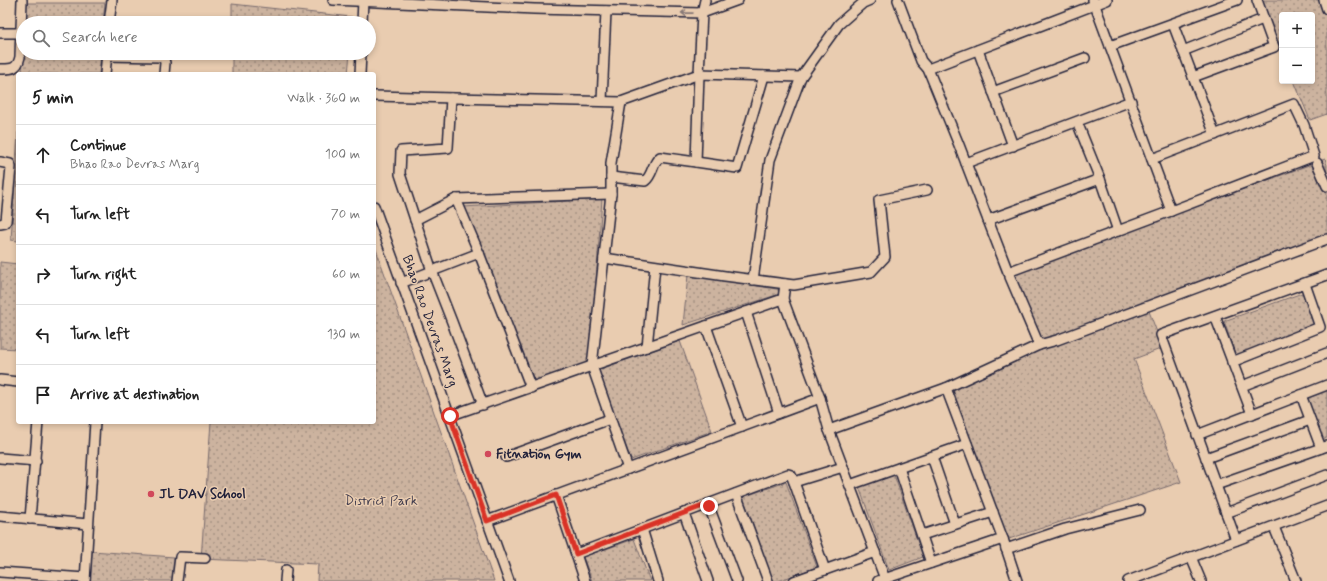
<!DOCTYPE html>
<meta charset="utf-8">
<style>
body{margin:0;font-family:Mynerve,sans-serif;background:#f2f2f2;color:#222}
.controls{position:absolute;right:12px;top:12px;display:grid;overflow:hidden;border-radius:4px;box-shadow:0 2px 6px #0003}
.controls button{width:36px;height:36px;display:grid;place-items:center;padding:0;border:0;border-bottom:1px solid #e0e0e0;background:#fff;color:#222;font:20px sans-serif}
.stop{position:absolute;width:12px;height:12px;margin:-9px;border:3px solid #d93025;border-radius:50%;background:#fff}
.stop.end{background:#d93025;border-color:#fff;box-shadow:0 1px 4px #0008}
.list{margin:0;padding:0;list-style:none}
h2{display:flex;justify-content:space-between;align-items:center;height:52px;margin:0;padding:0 16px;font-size:17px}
h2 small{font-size:13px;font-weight:400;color:#767676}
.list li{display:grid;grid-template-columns:26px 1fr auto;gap:12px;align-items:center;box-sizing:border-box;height:60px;padding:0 16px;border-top:1px solid #e0e0e0}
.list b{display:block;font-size:15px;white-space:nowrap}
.list p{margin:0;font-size:13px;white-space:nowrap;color:#767676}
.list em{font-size:13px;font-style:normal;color:#767676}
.icon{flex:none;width:22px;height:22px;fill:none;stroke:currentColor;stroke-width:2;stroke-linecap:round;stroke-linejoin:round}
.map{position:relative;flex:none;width:1327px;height:581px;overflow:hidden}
.search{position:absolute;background:#fff;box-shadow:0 2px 6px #0003;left:16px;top:16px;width:360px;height:44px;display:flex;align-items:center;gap:10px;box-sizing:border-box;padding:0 14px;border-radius:22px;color:#767676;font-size:15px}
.panel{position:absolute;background:#fff;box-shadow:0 2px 6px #0003;left:16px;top:72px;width:360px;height:352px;border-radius:4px}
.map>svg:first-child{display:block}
</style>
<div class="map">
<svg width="1327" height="581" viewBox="0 0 1327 581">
<defs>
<pattern id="park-dots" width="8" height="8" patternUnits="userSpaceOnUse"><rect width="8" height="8" fill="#ccb39f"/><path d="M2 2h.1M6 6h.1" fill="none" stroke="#a59183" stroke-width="1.8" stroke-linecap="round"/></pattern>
</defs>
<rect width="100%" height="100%" fill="#e9ccb0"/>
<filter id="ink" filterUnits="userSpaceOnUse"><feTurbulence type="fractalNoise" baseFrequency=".025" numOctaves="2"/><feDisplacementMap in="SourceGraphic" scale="8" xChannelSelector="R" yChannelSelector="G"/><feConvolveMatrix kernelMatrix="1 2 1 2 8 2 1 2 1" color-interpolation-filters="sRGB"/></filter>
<g filter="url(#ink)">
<!-- park -->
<g fill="url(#park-dots)" stroke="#776a6d">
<path d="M 1261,0 L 1327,0 L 1327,114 L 1310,120 L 1294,81 L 1312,81 L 1312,15 L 1282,15 L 1282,51 Z"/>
<path d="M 27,3 L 105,3 L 103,23 L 25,23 Z"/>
<path d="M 232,4 L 352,17 L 352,23 L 232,23 Z"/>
<path d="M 23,53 L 101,53 L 99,74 L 22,74 Z"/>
<path d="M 232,53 L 350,53 L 348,74 L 232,74 Z"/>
<path d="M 18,132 L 18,241 L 11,240 Z"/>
<path d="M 1325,159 L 1327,165 L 1327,237 L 1147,306 L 1163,348 L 1134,359 L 1181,482 L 1000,542 L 951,382 L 1035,350 L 1006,277 Z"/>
<path d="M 602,199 L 590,363 L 535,382 L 463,207 Z"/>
<path d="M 374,244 L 494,581 L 317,581 L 318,564 L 201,559 L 211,422 L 374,422 Z"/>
<path d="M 0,262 L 18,264 L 18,349 L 0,348 Z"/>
<path d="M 688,275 L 789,291 L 683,325 Z"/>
<path d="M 1305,292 L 1320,332 L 1238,362 L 1224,321 Z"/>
<path d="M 680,341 L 712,431 L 631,460 L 598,370 Z"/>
<path d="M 1327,391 L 1327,438 L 1322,440 L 1306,399 Z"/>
<path d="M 894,475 L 923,557 L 889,570 L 859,487 Z"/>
<path d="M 786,482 L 817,567 L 778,581 L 773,581 L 743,497 Z"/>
<path d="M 634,539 L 650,581 L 592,581 L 583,557 Z"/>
<path d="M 92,551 L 174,557 L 172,581 L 90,581 Z"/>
</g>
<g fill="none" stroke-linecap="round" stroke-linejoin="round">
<!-- minor casing -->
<g stroke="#22223b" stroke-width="12">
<g id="minor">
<path d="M 333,0 L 534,9 L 702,13 L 738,0"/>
<path d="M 898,0 L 921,61 L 928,69 L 959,145 L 1008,272 L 1171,211 L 1314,156 L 1304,125 L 1294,104 L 1152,159"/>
<path d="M 1093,0 L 1171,211"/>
<path d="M 1324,0 L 1327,9"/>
<path d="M 109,23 L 112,0"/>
<path d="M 362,23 L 363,0"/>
<path d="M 1173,24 L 1215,135"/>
<path d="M 0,33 L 21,33"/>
<path d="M 1110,46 L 1237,0"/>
<path d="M 978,50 L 1013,146"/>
<path d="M 1183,51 L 1263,19"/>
<path d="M 106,56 L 161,57 L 164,59 L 165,63 L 164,74"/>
<path d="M 0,69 C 11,69 17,70 20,57 L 22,0"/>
<path d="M 928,69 L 1107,0"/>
<path d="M 105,74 L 107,53"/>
<path d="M 360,74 L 361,53"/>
<path d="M 1193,77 L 1274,47 L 1257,0"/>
<path d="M 993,92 L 1085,58"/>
<path d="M 374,96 L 621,102 L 699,74 L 801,77"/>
<path d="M 451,98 L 448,148 L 401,151 L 400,174 L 432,271 L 452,322 L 483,405"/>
<path d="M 602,101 L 606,11"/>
<path d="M 621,102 L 611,163 L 611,194 L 592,366 L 628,469"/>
<path d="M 1077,122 L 1100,179"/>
<path d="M 0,162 L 10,164 L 11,167 L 6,221 L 5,223 L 0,224"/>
<path d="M 696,162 L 737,168 L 764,76"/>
<path d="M 966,163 L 1131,101"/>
<path d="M 1317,163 L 1327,186"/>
<path d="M 611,177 L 645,181 C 653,175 652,163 660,157 L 696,162 L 699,74 L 702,13 L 705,0"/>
<path d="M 456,199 L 479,253 L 531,388"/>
<path d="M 374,206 L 509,581"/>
<path d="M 415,220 L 456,199 L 611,194"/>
<path d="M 988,220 L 1100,179 L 1118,231"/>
<path d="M 604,258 L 725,276 L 794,285 L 871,272 L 885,257 L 879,200 L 927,190"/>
<path d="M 1010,277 L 1039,345"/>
<path d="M 753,280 L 770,160 L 801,77 L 839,24 L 863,3 L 870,0"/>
<path d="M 401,283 L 479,253"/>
<path d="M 785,284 L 783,299 L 820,398 L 829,430 L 885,579"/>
<path d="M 746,312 L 779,413"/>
<path d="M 1215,316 L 1252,414"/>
<path d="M 706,326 L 742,427"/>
<path d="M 647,347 L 655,266"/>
<path d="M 1232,362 L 1320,327 L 1305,284"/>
<path d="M 0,380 L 18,382"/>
<path d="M 1242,386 L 1327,353"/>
<path d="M 946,388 L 1003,539 L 1017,581"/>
<path d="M 1301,395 L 1321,448"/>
<path d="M 449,416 L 783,299"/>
<path d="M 829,430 L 946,388 L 1039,345 L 1057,340 L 1327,239"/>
<path d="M 1197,435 L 1327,385"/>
<path d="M 506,457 L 610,419"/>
<path d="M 932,457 L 955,524"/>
<path d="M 0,458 L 36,461"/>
<path d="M 1206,458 L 1310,420"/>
<path d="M 899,468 L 931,563"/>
<path d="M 794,482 L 843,467"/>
<path d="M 850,485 L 967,444"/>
<path d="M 1216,485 L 1327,446"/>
<path d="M 736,494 L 768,581"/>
<path d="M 556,495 L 585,581"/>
<path d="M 708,504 L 737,581"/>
<path d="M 684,513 L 708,581"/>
<path d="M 1226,513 L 1327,475"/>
<path d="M 0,516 L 88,524"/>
<path d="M 30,519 L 38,422"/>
<path d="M 487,521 L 820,398"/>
<path d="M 1274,527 L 1296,581"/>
<path d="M 642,529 L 658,581"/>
<path d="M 922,535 L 993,512"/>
<path d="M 1236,540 L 1161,335 L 1327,275"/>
<path d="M 1006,549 L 1065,529 L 1140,510"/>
<path d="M 576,554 L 788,474 L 791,475 L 794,482 L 825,570"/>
<path d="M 1191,557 L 1201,581"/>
<path d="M 0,572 L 85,578"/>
<path d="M 85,581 L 95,422"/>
<path d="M 177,581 L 180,557 L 205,558"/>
<path d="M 285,581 L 286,570"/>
<path d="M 794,581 L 875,552"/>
<path d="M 878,581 L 1003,539"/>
<path d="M 1128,581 L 1327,506"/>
</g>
</g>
<!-- minor -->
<use href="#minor" stroke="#e9ccb0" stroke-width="9"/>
</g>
<!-- one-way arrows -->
<defs><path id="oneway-shaft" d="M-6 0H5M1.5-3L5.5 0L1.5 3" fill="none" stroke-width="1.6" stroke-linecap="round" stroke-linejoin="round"/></defs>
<use stroke="#867776" href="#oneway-shaft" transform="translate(687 13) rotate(-179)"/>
</g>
<g fill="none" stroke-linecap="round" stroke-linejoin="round" filter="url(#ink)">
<!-- route -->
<path stroke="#d93025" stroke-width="5" d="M 450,416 L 487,521 L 556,495 L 576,554 L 708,504 L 709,506"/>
</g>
<!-- markers -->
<g fill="#d1495b" stroke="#e9ccb0" stroke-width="1.5">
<circle cx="488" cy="454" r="4"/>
<circle cx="151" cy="494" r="4"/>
</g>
<g text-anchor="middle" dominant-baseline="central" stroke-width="3" stroke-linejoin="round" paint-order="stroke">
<!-- street labels -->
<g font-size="14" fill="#22223b" stroke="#e9ccb0">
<text transform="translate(430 321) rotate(70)">Bhao Rao Devras Marg</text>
</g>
<!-- poi labels -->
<g font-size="14" font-weight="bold" fill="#22223b" stroke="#e9ccb0" text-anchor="start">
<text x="496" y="454">Fitnation Gym</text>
<text x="159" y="494">JL DAV School</text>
</g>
<!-- park labels -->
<g font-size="14" fill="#443f4f" stroke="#e9ccb0">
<text x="381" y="501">District Park</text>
</g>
</g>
</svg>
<div class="controls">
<button>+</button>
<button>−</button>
</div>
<div class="stop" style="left:450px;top:416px"></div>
<div class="stop end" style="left:709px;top:506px"></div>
<div class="search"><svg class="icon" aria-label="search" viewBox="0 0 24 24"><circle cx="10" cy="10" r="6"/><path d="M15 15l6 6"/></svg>Search here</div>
<section class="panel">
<h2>5 min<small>Walk · 360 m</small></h2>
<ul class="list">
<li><svg class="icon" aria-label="ahead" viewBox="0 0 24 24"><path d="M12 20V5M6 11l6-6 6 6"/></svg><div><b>Continue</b><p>Bhao Rao Devras Marg</p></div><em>100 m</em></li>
<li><svg class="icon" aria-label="left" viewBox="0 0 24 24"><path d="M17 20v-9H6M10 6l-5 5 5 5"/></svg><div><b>Turn left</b></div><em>70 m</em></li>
<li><svg class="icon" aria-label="right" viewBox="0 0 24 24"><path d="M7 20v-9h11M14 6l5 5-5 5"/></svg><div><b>Turn right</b></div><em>60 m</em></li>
<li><svg class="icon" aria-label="left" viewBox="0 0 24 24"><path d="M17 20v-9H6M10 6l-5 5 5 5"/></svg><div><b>Turn left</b></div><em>130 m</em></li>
<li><svg class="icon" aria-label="arrive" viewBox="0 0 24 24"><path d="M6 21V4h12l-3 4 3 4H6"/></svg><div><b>Arrive at destination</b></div></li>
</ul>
</section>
</div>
